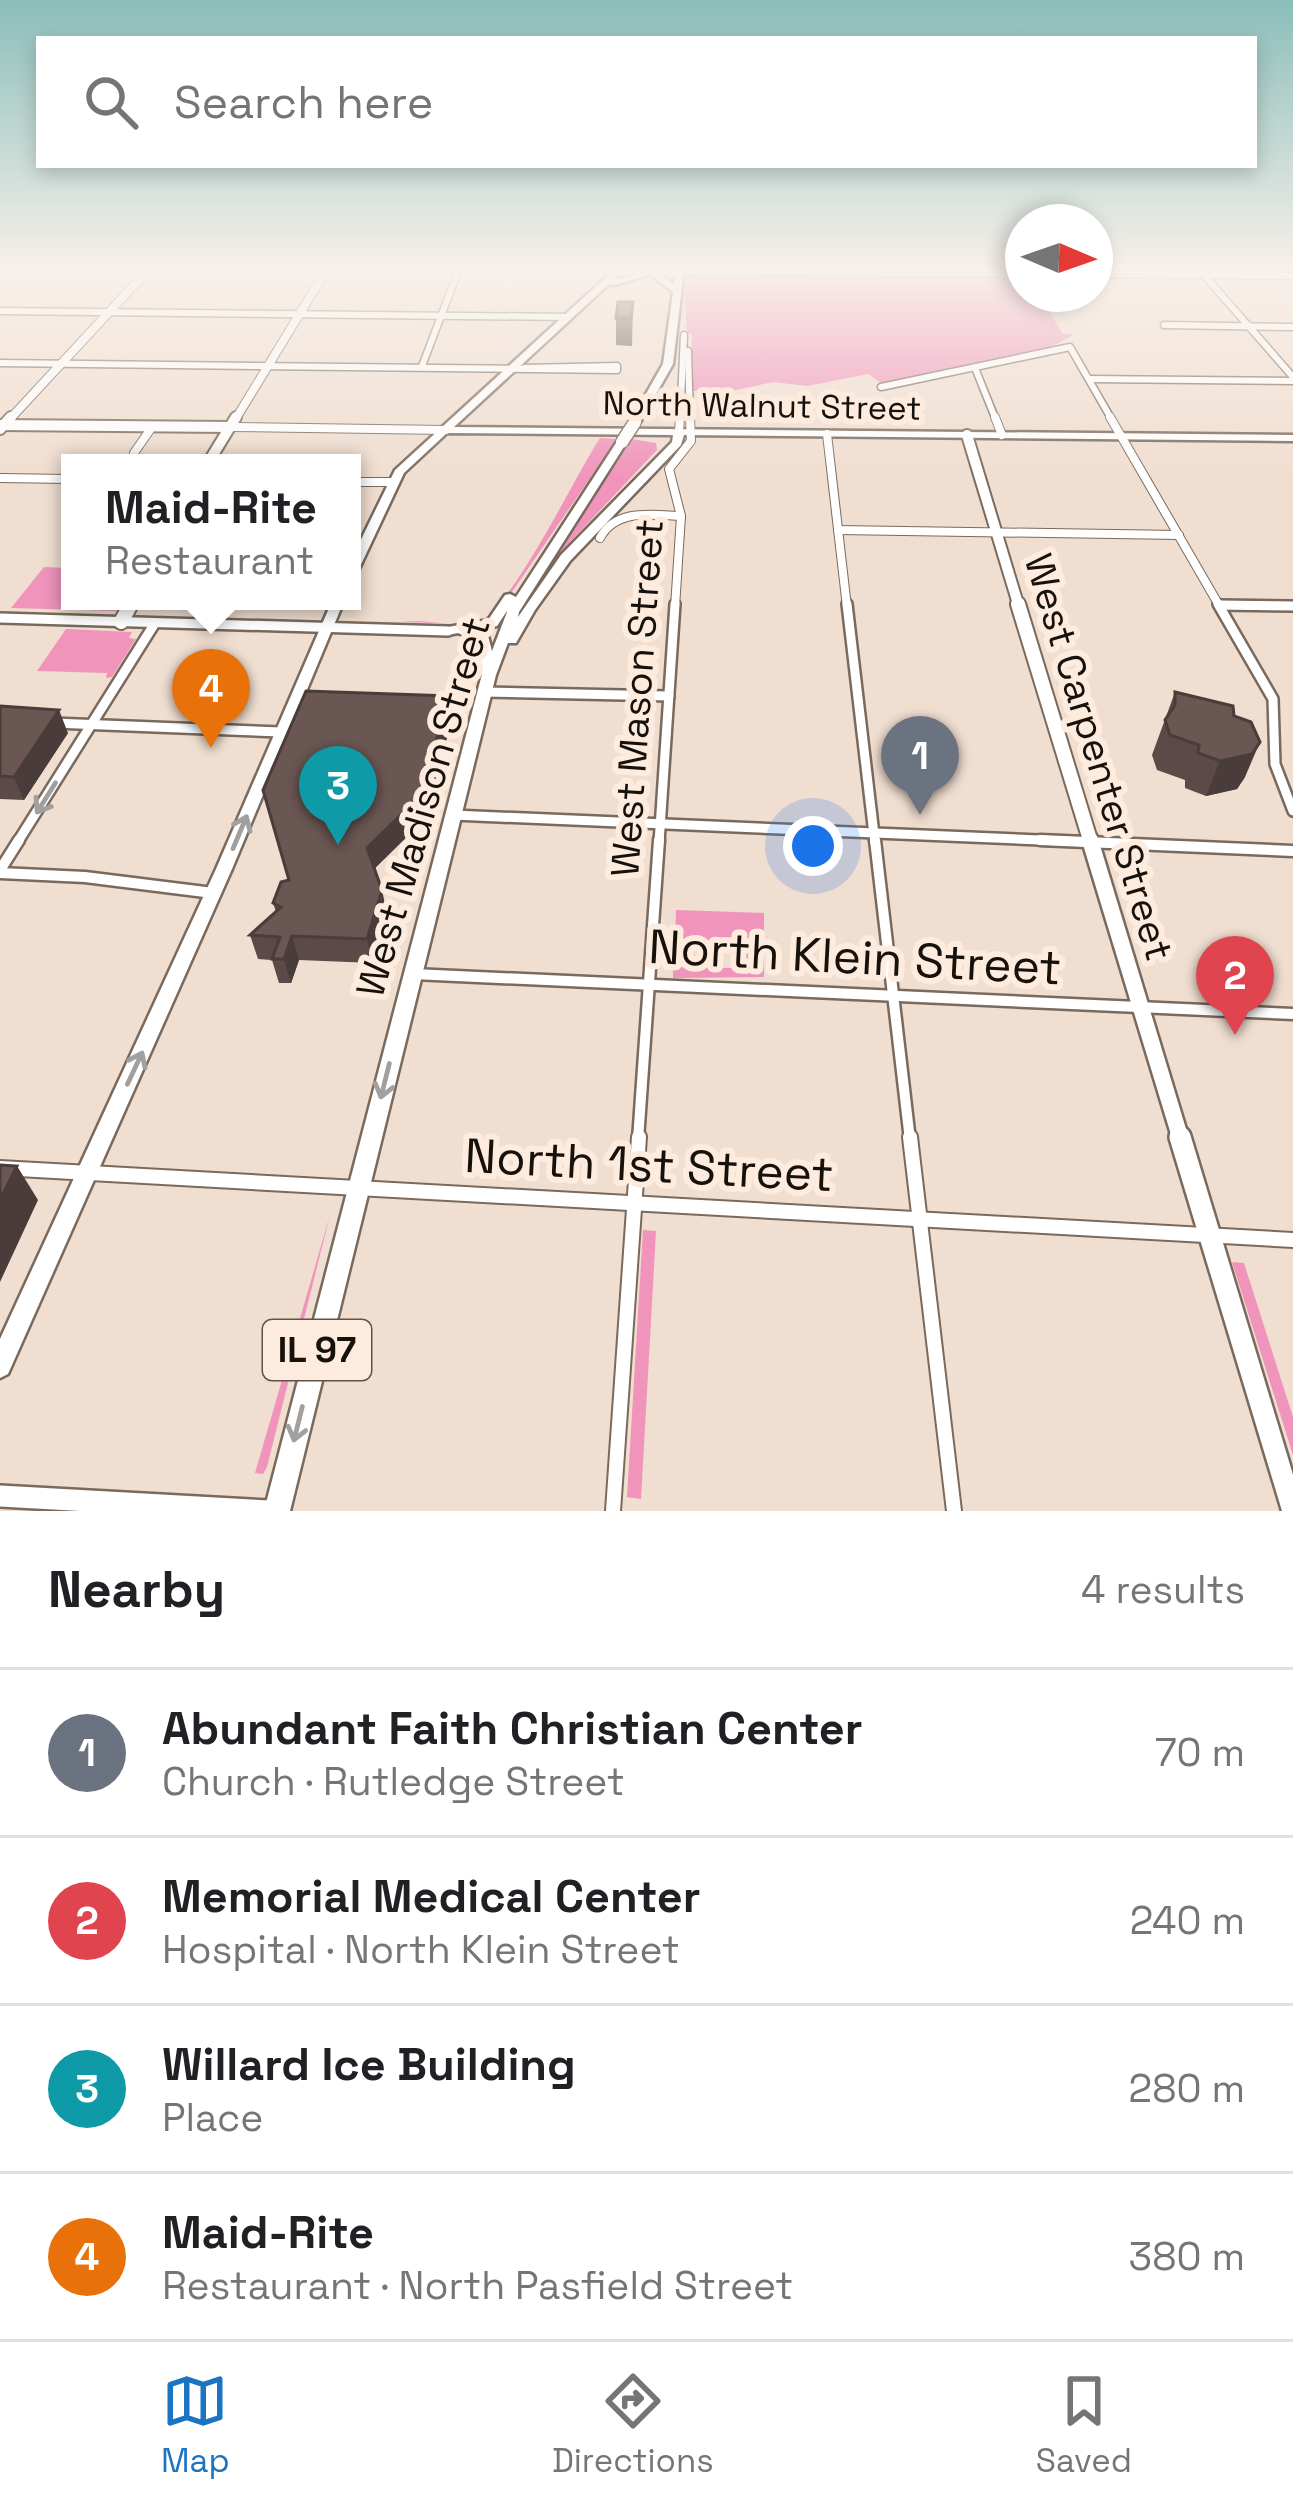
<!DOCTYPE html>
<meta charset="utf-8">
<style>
body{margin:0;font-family:"Space Grotesk",sans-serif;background:#f2f2f2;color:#202124}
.compass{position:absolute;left:1005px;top:204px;width:108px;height:108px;border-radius:50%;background:#fff;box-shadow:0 6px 18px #0003;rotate:92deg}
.you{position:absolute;left:813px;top:846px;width:42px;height:42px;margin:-30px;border:9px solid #fff;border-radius:50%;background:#1a73e8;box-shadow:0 0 0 18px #1a73e833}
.badge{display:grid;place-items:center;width:78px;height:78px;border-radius:50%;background:#1a74c1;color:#fff;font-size:39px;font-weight:700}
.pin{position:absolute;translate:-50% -99px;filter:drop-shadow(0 3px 6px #0008)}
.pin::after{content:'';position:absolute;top:63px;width:42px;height:36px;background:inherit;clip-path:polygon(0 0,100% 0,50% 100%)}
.popup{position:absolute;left:61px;top:454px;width:300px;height:156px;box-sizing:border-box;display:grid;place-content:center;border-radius:0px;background:#fff;filter:drop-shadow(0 3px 9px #0005);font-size:39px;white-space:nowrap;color:#757577}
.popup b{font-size:45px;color:#202124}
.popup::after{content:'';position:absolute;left:50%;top:100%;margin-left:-24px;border:24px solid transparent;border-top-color:#fff}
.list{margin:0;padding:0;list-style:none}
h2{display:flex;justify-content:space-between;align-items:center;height:156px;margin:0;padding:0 48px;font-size:51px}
h2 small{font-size:39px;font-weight:400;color:#757577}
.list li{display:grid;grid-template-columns:78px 1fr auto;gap:36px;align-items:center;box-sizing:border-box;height:168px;padding:0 48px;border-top:3px solid #e0e0e0}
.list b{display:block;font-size:45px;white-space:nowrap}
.list p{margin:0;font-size:39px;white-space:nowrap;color:#757577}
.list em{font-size:39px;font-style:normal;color:#757577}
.icon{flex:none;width:66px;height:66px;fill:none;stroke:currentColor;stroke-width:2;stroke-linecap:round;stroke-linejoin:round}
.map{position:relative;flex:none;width:1293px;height:1511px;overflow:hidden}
.search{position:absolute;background:#fff;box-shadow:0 6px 18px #0003;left:36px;right:36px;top:36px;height:132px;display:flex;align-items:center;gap:30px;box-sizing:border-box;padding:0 42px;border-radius:0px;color:#757577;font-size:45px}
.sheet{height:828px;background:#fff}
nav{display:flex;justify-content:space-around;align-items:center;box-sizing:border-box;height:168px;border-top:3px solid #e0e0e0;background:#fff;font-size:33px;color:#757577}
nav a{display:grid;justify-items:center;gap:6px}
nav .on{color:#1a74c1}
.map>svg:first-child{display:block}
</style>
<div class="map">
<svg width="1293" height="1511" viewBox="0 0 1293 1511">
<rect width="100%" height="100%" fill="#f0ded0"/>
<!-- green -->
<g fill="#f094bb">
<path d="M 683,275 L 1023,276 L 1023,294 L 1038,294 L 1063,334 L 1074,334 C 1034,363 933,374 883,384 L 868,374 L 807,386 L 773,382 L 731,391 L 691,391 L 692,334 L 687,333 Z"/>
<path d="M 600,438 L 617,439 L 494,618 L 475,624 L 403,622 C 423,619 454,627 477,622 C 508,616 579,469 600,438 Z"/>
<path d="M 632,439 L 656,443 L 657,450 L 570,542 L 534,587 Z"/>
<path d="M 44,567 L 70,568 L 70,601 L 124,601 L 116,611 L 11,608 Z"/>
<path d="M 66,629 L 132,632 L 129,638 L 136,639 L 112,677 L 106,678 L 107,673 L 37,671 Z"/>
<path d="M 676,910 L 764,913 L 764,977 L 673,978 L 673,967 L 732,968 L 731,942 L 675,939 Z"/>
<path d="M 330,1215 L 267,1467 L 263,1474 L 255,1473 Z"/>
<path d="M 643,1230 L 656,1231 L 641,1499 L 627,1497 Z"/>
<path d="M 1232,1262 L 1244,1263 L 1293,1417 L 1293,1455 Z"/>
</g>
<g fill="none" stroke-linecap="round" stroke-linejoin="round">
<!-- street-far4 casing -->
<g stroke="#796a5d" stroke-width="9">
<g id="street-far4">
<path d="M 679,271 L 1023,274"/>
<path d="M 1095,274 L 1293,276"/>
<path d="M 1204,275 L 1293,377"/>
<path d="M 0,311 L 568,317"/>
<path d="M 1164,325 L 1293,327"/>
<path d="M 688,351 L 690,420"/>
<path d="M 0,363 L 617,370 L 617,366 L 524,368"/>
<path d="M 422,366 L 459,269"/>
<path d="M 975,368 L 996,420"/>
<path d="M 1090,379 L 1293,381"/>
<path d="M 881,387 L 1070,347 L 1112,420"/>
<path d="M 680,420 L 684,335"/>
</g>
</g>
<!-- street-far3 casing -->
<g stroke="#796a5d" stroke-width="10">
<g id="street-far3">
<path d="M 995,417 L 1002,435"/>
<path d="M 1110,417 L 1220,607"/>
<path d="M 229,427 L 446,430"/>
<path d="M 679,432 L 680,417"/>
<path d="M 827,434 L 847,607"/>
<path d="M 134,453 L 152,427"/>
<path d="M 0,478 L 70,479"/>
<path d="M 352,482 L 392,482"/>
<path d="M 838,530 L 1179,535"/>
<path d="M 600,538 C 616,508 652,515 681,516"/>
<path d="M 1220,605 L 1293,606"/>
<path d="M 675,607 L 681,516 L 669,469 L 691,441 L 690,417"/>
</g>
</g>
<!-- street-far2 casing -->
<g stroke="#796a5d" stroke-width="14">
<g id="street-far2">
<path d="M 847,604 L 875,843"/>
<path d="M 1218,604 L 1273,699 L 1275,764 L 1293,811"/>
<path d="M 1220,605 L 1293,606"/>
<path d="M 0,618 L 448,631"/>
<path d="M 483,692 L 669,696"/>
<path d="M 53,723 L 281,732"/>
<path d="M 453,815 L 1110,843"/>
<path d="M 17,843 L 155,623"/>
<path d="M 659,843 L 675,604"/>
</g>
</g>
<!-- street-far1 casing -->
<g stroke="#796a5d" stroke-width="15">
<g id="street-far1">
<path d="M 875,840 L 910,1140"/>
<path d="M 1040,840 L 1293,851"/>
<path d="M 0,870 L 19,840"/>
<path d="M 0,873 L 85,877 L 213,893"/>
<path d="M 413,974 L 1293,1014"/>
<path d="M 638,1140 L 659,840"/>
</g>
</g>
<!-- street casing -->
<g stroke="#796a5d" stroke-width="18">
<g id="street">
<path d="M 910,1137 L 954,1511"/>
<path d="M 0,1168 L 1293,1240"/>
<path d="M 613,1511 L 639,1137"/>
</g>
</g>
<!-- secondary-far4 casing -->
<g stroke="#796a5d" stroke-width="10">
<g id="secondary-far4">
<path d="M 488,269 L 679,271"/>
<path d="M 9,420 L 149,269"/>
<path d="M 235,420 L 327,269"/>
</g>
</g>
<!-- secondary-far3 casing -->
<g stroke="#796a5d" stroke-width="14">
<g id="secondary-far3">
<path d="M 0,425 L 229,427"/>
<path d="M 0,429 L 11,417"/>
<path d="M 967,435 L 1019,607"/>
<path d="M 208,463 L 236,417"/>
<path d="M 129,607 L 133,601"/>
</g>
</g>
<!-- secondary-far2 casing -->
<g stroke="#796a5d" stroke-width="18">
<g id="secondary-far2">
<path d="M 1018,604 L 1091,843"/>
<path d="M 121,622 L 131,604"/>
</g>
</g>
<!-- secondary-far1 casing -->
<g stroke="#796a5d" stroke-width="21">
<path id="secondary-far1" d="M 1090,840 L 1181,1140"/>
</g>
<!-- secondary casing -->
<g stroke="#796a5d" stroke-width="26">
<g id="secondary">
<path d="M 1180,1137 L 1293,1511"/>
<path d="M 0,1496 L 269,1511"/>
</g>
</g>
<!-- primary casing -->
<g stroke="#796a5d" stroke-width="5">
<g id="primary">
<path d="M 615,269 L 624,269 L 613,280 L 653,270 L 674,284 L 676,269 L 684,269 L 673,364 L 639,424 L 630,422 L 663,364 L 673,292 L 650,274 L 615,285 L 609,284 L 454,427 L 1293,435 L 1293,441 L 684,435 L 681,445 L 570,561 L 535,610 L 516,643 L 508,643 L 496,675 L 290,1511 L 264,1511 L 482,674 L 477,641 L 458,633 L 448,635 L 441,631 L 448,627 L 488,620 L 505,595 L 510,594 L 516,597 L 618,440 L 626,440 L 627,442 L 519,612 L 518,617 L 561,555 L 672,442 L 673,435 L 447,433 L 404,473 L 358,571 L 352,575 L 352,558 L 395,470 ZM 507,611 L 507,612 L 492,651 L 488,636 L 471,631 L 497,626 Z"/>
<path d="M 332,601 L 344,601 L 232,869 L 8,1374 L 0,1378 L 0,1339 L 216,869 Z"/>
</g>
</g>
<!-- street-far4 -->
<use href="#street-far4" stroke="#fff" stroke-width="6"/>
<!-- street-far3 -->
<use href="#street-far3" stroke="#fff" stroke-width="8"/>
<!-- street-far2 -->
<use href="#street-far2" stroke="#fff" stroke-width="9"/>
<!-- street-far1 -->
<use href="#street-far1" stroke="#fff" stroke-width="10"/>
<!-- street -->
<use href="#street" stroke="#fff" stroke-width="14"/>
<!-- secondary-far4 -->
<use href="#secondary-far4" stroke="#fff" stroke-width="8"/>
<!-- secondary-far3 -->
<use href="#secondary-far3" stroke="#fff" stroke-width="10"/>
<!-- secondary-far2 -->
<use href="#secondary-far2" stroke="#fff" stroke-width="14"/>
<!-- secondary-far1 -->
<use href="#secondary-far1" stroke="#fff" stroke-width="16"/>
<!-- secondary -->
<use href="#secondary" stroke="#fff" stroke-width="21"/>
<!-- primary -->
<use href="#primary" fill="#fff" fill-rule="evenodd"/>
<!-- primary-bridge casing -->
<g stroke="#796a5d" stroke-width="15" stroke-linecap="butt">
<path id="primary-bridge" d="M 622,442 L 635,422"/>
</g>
<!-- primary-bridge -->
<use href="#primary-bridge" stroke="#fff" stroke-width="12"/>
</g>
<!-- wall -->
<g fill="#5b4a47">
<path d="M 633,302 L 632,346 L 616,345 L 616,318 Z"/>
<path d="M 1175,692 L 1234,716 L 1245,777 L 1237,789 L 1206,796 L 1185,788 L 1185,780 L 1157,770 L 1152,755 Z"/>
<path d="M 0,706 L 68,733 L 24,800 L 0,799 Z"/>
<path d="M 452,719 L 425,819 L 374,869 L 387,914 L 373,963 L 299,960 L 291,983 L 279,983 L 272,960 L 258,959 L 250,935 L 276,912 L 273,903 L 289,880 Z"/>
</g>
<!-- shaded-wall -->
<g fill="#4a3c3a">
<path d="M 449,696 L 452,719 L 425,819 L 372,871 L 367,848 Z"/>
<path d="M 59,710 L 68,733 L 24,800 L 14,777 Z"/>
<path d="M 1260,742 L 1245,777 L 1237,789 L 1206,796 L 1220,761 Z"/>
<path d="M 382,890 L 387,914 L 373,963 L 367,939 Z"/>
<path d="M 292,936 L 299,960 L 291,983 L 284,959 Z"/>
<path d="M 17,1166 L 38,1200 L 0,1282 L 0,1200 Z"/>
</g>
<!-- building -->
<g fill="#6a5653" stroke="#4a3c3a" stroke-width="3">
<path d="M 618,302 L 633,302 L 631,318 L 616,318 Z"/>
<path d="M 306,691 L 449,696 L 421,795 L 367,848 L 382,890 L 367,939 L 292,936 L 284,959 L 272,959 L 280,937 L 250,935 L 281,907 L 273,903 L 281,882 L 289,880 L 263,790 Z"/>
<path d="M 1175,692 L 1233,706 L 1234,716 L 1251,722 L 1260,742 L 1252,754 L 1220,761 L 1198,753 L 1199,745 L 1170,735 L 1165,720 L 1175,705 Z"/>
<path d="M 0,706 L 59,710 L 14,777 L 0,776 Z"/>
<path d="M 0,1165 L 17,1166 L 0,1200 Z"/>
</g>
<!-- one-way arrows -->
<defs><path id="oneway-shaft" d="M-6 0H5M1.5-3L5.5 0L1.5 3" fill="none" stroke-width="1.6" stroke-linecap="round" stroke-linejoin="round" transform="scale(3)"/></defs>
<g stroke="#a2a09e">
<use href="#oneway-shaft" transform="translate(46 798) rotate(122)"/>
<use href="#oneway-shaft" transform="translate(240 832) rotate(-67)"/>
<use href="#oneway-shaft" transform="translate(135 1068) rotate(-65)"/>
<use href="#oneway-shaft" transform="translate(385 1081) rotate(104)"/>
<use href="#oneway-shaft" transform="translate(298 1424) rotate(104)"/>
</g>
<!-- sky -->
<linearGradient id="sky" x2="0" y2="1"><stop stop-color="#8abeba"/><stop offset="0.56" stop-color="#f8f0ea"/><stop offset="1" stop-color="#f8f0ea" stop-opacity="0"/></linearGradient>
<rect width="1293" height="480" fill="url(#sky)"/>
<g text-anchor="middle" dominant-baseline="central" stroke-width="12" stroke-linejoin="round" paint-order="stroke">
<!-- far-street labels -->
<g font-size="33" fill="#17110c" stroke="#fdebdd">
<text transform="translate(762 406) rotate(1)">North Walnut Street</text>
</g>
<!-- shield labels -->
<rect fill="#fdebdd" stroke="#5c524b" stroke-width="3" x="263" y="1320" width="108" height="60" rx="9"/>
<g font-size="36" font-weight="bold" fill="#17110c">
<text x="317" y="1350">IL 97</text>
</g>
<!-- street labels -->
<g font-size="39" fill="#17110c" stroke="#fdebdd">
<text transform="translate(637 698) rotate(-86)">West Mason Street</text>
<text transform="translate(1099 757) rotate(73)">West Carpenter Street</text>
<text transform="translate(423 807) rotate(-74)">West Madison Street</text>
</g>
<!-- near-street labels -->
<g font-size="48" fill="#17110c" stroke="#fdebdd">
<text transform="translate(855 957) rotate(3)">North Klein Street</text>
<text transform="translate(649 1165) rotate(3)">North 1st Street</text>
</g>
</g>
</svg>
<svg class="compass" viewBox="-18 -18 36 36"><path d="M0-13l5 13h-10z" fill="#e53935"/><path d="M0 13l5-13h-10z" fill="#757577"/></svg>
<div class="you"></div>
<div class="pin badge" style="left:920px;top:815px;background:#6b7280">1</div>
<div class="pin badge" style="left:1235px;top:1035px;background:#e0444e">2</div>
<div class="pin badge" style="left:338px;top:845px;background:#0f9aa8">3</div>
<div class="pin badge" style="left:211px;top:748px;background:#e8710a">4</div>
<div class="popup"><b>Maid-Rite</b>Restaurant</div>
<div class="search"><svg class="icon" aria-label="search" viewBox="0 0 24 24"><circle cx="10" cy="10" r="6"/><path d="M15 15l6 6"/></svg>Search here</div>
</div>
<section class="sheet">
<h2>Nearby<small>4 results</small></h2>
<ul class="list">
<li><span class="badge" style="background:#6b7280">1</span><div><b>Abundant Faith Christian Center</b><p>Church · Rutledge Street</p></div><em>70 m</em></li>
<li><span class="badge" style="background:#e0444e">2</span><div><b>Memorial Medical Center</b><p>Hospital · North Klein Street</p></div><em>240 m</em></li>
<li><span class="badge" style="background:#0f9aa8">3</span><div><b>Willard Ice Building</b><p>Place</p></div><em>280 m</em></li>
<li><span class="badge" style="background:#e8710a">4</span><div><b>Maid-Rite</b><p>Restaurant · North Pasfield Street</p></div><em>380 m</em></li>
</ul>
</section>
<nav>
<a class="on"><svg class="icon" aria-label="map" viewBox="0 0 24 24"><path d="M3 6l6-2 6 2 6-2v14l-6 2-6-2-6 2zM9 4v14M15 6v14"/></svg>Map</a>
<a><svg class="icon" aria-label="directions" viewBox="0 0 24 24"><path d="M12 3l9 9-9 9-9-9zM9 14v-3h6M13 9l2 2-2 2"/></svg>Directions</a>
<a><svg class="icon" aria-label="saved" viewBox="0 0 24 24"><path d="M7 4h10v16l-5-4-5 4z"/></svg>Saved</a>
</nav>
